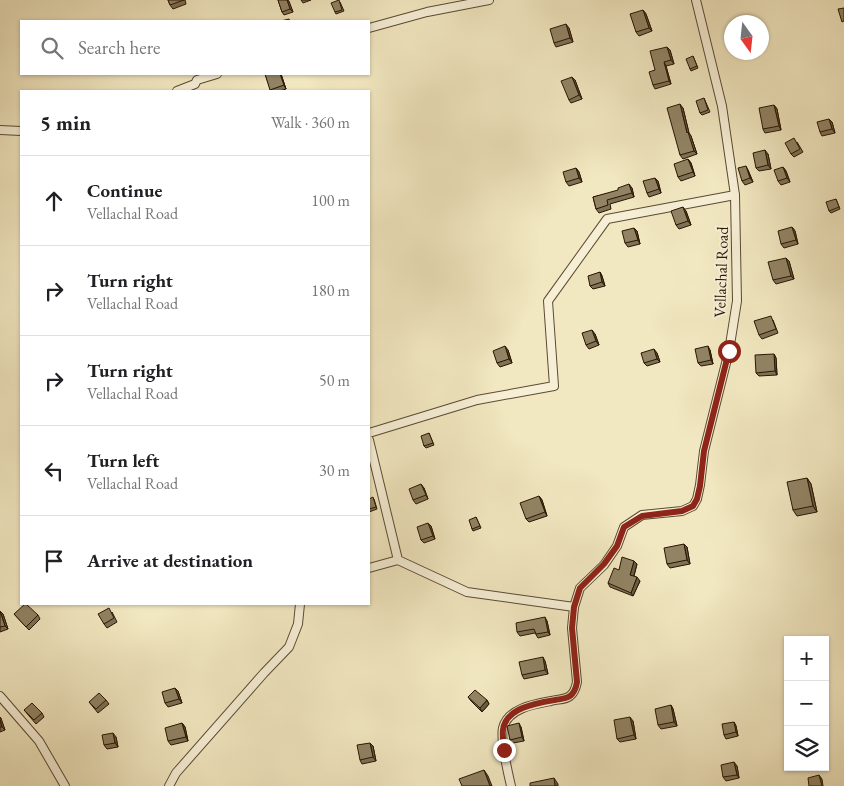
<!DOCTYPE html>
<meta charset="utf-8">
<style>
body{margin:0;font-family:"EB Garamond",serif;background:#f6f6f6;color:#202124}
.controls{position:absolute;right:15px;bottom:15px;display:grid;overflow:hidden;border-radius:0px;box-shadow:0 1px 4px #0004}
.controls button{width:45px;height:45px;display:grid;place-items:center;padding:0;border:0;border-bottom:1px solid #e0e0e0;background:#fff;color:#202124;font:25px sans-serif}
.compass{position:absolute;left:724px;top:15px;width:45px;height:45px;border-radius:50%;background:#fff;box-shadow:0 1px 4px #0004;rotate:165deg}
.stop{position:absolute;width:15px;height:15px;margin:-11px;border:4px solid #8f2418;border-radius:50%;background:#fff}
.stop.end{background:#8f2418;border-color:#fff;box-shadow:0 1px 5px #0008}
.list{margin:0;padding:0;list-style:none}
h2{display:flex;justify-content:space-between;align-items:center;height:65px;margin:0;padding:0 20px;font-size:21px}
h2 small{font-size:16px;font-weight:400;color:#757577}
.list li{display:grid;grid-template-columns:32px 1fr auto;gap:15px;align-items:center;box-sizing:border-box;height:90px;padding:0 20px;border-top:1px solid #e0e0e0}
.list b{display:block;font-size:19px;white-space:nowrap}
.list p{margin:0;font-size:16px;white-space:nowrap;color:#757577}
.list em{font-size:16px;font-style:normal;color:#757577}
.icon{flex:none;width:28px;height:28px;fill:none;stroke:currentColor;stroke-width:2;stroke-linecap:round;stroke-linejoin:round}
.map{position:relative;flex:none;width:844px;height:786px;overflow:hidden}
.search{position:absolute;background:#fff;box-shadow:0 1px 4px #0004;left:20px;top:20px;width:350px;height:55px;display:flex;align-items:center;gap:12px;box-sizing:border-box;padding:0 18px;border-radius:0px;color:#757577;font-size:19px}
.panel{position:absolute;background:#fff;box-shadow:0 1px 4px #0004;left:20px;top:90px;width:350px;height:515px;border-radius:0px}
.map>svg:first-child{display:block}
</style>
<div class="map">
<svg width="844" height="786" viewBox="0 0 844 786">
<rect width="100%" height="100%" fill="#f1e7c0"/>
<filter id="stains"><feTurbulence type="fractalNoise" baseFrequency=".004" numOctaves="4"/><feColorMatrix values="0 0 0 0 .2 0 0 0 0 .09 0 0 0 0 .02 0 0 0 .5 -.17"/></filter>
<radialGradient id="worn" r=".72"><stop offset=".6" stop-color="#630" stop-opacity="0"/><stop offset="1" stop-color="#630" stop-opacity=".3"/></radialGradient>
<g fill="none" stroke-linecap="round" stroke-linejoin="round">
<!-- minor casing -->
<g stroke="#5b4a31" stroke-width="10">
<g id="minor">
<path d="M 369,28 L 427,12 L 489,0"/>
<path d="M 177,91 L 195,84 L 197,80 L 217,74"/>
<path d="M 0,130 L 21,131"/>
<path d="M 369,433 L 477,400 L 554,386 L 548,301 L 607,219 L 735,195"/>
<path d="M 369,440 L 398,560 L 467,592 L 574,607"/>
<path d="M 369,568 L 398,560"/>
<path d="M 0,696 L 39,741 L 65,786"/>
<path d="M 169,786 L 176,773 L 264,673 L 289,647 L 298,624 L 300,604"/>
<path d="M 511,786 C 508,773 500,740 503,728 C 508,708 535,704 551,701 C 558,699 565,700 570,696 C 574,693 576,687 577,682 L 572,628 L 574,607 L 580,588 L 604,565 L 617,546 L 624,527 L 642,515 L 682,511 L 693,506 L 697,499 L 700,485 L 704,451 L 729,351 L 737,301 L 735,195 L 722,106 L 696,0"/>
</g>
</g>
<!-- minor -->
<use href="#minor" stroke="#f6efd6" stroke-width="8"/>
</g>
<!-- wall -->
<g fill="#7d7156" stroke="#291601">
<path d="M 168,0 L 185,0 L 186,4 L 173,9 L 170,5 Z"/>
<path d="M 278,0 L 288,0 L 293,12 L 284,15 L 282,12 Z"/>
<path d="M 301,0 L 311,0 L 303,3 Z"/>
<path d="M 340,2 L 344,11 L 336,14 L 335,12 Z"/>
<path d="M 643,10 L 646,14 L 652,31 L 639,36 L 636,32 Z"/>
<path d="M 569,28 L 573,42 L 556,47 L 554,43 Z"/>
<path d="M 667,47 L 670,50 L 674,64 L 666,66 L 671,84 L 655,89 L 653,85 L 655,70 Z"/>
<path d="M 693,56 L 698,68 L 691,71 L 690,69 Z"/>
<path d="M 265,74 L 281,74 L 286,89 L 280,91 L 271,91 Z"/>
<path d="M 575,80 L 582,99 L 571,103 L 569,100 Z"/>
<path d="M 704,98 L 710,112 L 702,115 L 700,113 Z"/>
<path d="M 774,105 L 777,109 L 781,130 L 765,133 L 763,129 Z"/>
<path d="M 683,108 L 689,133 L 691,136 L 697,154 L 683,159 L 680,155 Z"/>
<path d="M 829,119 L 832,122 L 835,133 L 822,136 L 820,132 Z"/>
<path d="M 797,142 L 803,152 L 794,157 L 791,154 Z"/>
<path d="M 768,154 L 771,169 L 759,171 L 756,168 Z"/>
<path d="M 688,159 L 691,163 L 695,176 L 681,181 L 678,177 Z"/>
<path d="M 783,167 L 786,171 L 790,182 L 781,185 L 778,181 Z"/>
<path d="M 576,168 L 579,172 L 582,182 L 569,186 L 566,182 Z"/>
<path d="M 748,170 L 753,182 L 745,185 L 742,181 Z"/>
<path d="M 655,178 L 658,181 L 661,193 L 649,197 L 647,193 Z"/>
<path d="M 632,188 L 634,197 L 610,204 L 611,209 L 599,213 L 596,209 L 593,197 Z"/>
<path d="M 836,199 L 840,209 L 831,213 L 829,211 Z"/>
<path d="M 686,211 L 691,225 L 679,229 L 676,225 Z"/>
<path d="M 792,227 L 795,231 L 798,244 L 784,248 L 781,244 Z"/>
<path d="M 634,228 L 637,231 L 640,244 L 628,247 L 625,243 Z"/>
<path d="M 789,261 L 794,279 L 776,284 L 773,280 Z"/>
<path d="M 600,272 L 602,276 L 605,286 L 593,289 L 590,286 Z"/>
<path d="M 773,320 L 778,333 L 762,339 L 759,335 Z"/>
<path d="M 595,334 L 599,345 L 589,349 L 586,345 Z"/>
<path d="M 508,350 L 512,363 L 500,367 L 497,363 Z"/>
<path d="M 710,350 L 713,364 L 701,366 L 698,363 Z"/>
<path d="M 657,353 L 660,362 L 647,366 L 644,363 Z"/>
<path d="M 774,354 L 776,358 L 777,375 L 759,376 L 756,373 Z"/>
<path d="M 429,433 L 434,445 L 426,448 L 424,446 Z"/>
<path d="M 807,478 L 811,484 L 817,512 L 797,516 L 793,510 Z"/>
<path d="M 424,488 L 428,499 L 416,504 L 413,500 Z"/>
<path d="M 539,496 L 542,500 L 547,516 L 529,522 L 526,519 Z"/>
<path d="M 369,499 L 374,499 L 377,509 L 369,512 Z"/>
<path d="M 476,517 L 481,528 L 473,531 L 472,529 Z"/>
<path d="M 428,523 L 431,526 L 435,539 L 424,543 L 421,540 Z"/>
<path d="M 687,547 L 690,564 L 670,568 L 667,564 Z"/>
<path d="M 634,561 L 637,564 L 634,576 L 640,581 L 633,596 L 610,587 L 608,583 L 619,570 Z"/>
<path d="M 0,611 L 3,614 L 8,629 L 0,632 Z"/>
<path d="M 112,612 L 117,622 L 107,628 L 104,624 Z"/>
<path d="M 14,614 L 38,615 L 40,619 L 29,630 Z"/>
<path d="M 547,621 L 550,635 L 538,638 L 535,633 L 520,636 L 517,632 Z"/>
<path d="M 545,661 L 548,674 L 524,679 L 522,675 Z"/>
<path d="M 175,688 L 178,691 L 182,703 L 168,707 L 165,703 Z"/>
<path d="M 468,697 L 487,700 L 489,704 L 482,712 L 471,701 Z"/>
<path d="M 106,700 L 109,704 L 98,713 L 89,702 Z"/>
<path d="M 671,705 L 673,709 L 677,726 L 661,729 L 658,725 Z"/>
<path d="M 24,710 L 42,713 L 44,717 L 36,724 Z"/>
<path d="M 0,717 L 5,730 L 0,732 Z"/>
<path d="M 633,721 L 636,739 L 620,742 L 617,739 Z"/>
<path d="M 734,722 L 736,726 L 738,736 L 726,739 L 724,735 Z"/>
<path d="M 182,723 L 185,727 L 188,741 L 171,745 L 168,741 Z"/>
<path d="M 521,727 L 524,741 L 513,743 L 510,740 Z"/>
<path d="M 116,737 L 118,747 L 107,749 L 104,745 Z"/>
<path d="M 370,743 L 373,746 L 376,761 L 362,764 L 360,760 Z"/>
<path d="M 737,766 L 739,778 L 726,781 L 723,777 Z"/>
</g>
<!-- shaded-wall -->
<g fill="#665c46" stroke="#291601">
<path d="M 287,0 L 289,1 L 293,12 L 290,9 Z"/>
<path d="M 643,10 L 646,14 L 652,31 L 649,28 Z"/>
<path d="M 566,24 L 569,28 L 573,42 L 570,38 Z"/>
<path d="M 667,47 L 670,50 L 674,64 L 671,60 Z"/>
<path d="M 664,62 L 666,66 L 671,84 L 669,81 Z"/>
<path d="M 280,74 L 281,74 L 286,89 L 284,85 Z"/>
<path d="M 572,77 L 575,80 L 582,99 L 579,95 Z"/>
<path d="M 680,104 L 683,108 L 689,133 L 691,136 L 697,154 L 694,151 L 687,133 Z"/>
<path d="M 774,105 L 777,109 L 781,130 L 779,126 Z"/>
<path d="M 829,119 L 832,122 L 835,133 L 832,129 Z"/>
<path d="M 765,150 L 768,154 L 771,169 L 768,165 Z"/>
<path d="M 688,159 L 691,163 L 695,176 L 693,172 Z"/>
<path d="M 746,166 L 748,170 L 753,182 L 750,178 Z"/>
<path d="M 783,167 L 786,171 L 790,182 L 787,178 Z"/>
<path d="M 576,168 L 579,172 L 582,182 L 579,178 Z"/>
<path d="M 655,178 L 658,181 L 661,193 L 659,189 Z"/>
<path d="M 629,184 L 632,188 L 634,197 L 632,193 Z"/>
<path d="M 683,207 L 686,211 L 691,225 L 688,221 Z"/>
<path d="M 792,227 L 795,231 L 798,244 L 796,240 Z"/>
<path d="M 634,228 L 637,231 L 640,244 L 638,240 Z"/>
<path d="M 786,258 L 789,261 L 794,279 L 791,276 Z"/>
<path d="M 600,272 L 602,276 L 605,286 L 602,282 Z"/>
<path d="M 592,330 L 595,334 L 599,345 L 596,341 Z"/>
<path d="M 505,346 L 508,350 L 512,363 L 509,359 Z"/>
<path d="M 708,346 L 710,350 L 713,364 L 711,360 Z"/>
<path d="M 654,349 L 657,353 L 660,362 L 657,359 Z"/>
<path d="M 774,354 L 776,358 L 777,375 L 775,371 Z"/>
<path d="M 807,478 L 811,484 L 817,512 L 813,506 Z"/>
<path d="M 421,484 L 424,488 L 428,499 L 426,495 Z"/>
<path d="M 539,496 L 542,500 L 547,516 L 545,512 Z"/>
<path d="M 428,523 L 431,526 L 435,539 L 433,536 Z"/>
<path d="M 684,544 L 687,547 L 690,564 L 687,560 Z"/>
<path d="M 634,561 L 637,564 L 633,579 L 630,575 Z"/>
<path d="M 637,577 L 640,581 L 633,596 L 631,593 Z"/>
<path d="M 0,611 L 3,614 L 8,629 L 5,626 Z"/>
<path d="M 545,617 L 547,621 L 550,635 L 548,632 Z"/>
<path d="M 543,657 L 545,661 L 548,674 L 545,670 Z"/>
<path d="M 175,688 L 178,691 L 182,703 L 179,699 Z"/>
<path d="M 487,700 L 489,704 L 482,712 L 480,708 Z"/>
<path d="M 671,705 L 673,709 L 677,726 L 674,722 Z"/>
<path d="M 0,717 L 1,718 L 5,730 L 2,727 L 0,720 Z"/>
<path d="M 630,717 L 633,721 L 636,739 L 634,735 Z"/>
<path d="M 734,722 L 736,726 L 738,736 L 736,732 Z"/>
<path d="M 182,723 L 185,727 L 188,741 L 186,737 Z"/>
<path d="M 519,723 L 521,727 L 524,741 L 522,737 Z"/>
<path d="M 113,733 L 116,737 L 118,747 L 115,743 Z"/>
<path d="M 370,743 L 373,746 L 376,761 L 373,757 Z"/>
<path d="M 734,762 L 737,766 L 739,778 L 737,775 Z"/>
<path d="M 484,770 L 488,776 L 492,786 L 490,786 Z"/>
<path d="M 819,775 L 822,779 L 823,786 L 822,786 Z"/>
<path d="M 554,778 L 558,784 L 558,786 L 555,786 Z"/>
</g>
<!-- building -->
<g fill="#918364" stroke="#291601">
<path d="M 168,0 L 184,0 L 170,5 Z"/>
<path d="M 278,0 L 287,0 L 290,9 L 282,12 Z"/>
<path d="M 339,0 L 342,10 L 335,12 L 331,3 Z"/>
<path d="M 844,8 L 844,21 L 842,22 L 838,9 Z"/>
<path d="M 643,10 L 649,28 L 636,32 L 630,14 Z"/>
<path d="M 289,19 L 290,21 L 281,21 Z"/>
<path d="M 566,24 L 570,38 L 554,43 L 550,29 Z"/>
<path d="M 667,47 L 671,60 L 664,62 L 669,81 L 653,85 L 649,72 L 655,70 L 650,51 Z"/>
<path d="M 693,56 L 697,66 L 690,69 L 686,59 Z"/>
<path d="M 265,74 L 280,74 L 284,85 L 270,90 Z"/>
<path d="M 572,77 L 579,95 L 569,100 L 561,81 Z"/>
<path d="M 704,98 L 708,110 L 700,113 L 696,101 Z"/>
<path d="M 680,104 L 687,133 L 688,132 L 694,151 L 680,155 L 667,108 Z"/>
<path d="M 774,105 L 779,126 L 763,129 L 759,108 Z"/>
<path d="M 829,119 L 832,129 L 820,132 L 817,122 Z"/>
<path d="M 794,138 L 800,149 L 791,154 L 785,143 Z"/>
<path d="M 765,150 L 768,165 L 756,168 L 753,153 Z"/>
<path d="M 688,159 L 693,172 L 678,177 L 674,164 Z"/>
<path d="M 746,166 L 750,178 L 742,181 L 738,168 Z"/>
<path d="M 783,167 L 787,178 L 778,181 L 774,170 Z"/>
<path d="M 576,168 L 579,178 L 566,182 L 563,172 Z"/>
<path d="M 655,178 L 659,189 L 647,193 L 643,181 Z"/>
<path d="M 629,184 L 632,193 L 607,200 L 608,205 L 596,209 L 593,197 L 618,190 L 618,188 Z"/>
<path d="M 836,199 L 839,207 L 829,211 L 826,202 Z"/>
<path d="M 683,207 L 688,221 L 676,225 L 671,211 Z"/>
<path d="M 792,227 L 796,240 L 781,244 L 778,231 Z"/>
<path d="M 634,228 L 638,240 L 625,243 L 622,231 Z"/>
<path d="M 786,258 L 791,276 L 773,280 L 768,262 Z"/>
<path d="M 600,272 L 602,282 L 590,286 L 588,276 Z"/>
<path d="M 771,316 L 776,329 L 759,335 L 754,321 Z"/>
<path d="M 592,330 L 596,341 L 586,345 L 582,333 Z"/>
<path d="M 505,346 L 509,359 L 497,363 L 493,351 Z"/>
<path d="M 708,346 L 711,360 L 698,363 L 695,349 Z"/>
<path d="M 654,349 L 657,359 L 644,363 L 641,353 Z"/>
<path d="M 774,354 L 775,371 L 756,373 L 755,355 Z"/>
<path d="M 429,433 L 433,443 L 424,446 L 421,436 Z"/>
<path d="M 807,478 L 813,506 L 793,510 L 787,482 Z"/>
<path d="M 421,484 L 426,495 L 413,500 L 409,489 Z"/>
<path d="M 539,496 L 545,512 L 526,519 L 520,503 Z"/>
<path d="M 373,497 L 376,507 L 369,509 L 369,499 Z"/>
<path d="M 476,517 L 480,526 L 472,529 L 469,520 Z"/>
<path d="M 428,523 L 433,536 L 421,540 L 417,527 Z"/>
<path d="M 684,544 L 687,560 L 667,564 L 664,548 Z"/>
<path d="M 622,557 L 634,561 L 630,575 L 637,577 L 631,593 L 608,583 L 614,568 L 619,570 Z"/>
<path d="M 25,604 L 26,604 L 38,615 L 26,627 L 14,614 Z"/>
<path d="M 109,608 L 114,618 L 104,624 L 98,614 Z"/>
<path d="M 0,611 L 5,626 L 0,627 Z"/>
<path d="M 545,617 L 548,632 L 536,634 L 534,629 L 517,632 L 516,623 Z"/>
<path d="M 543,657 L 545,670 L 522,675 L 519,662 Z"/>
<path d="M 175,688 L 179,699 L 165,703 L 162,692 Z"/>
<path d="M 475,690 L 487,700 L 480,708 L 468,697 Z"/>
<path d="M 99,693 L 106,700 L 96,709 L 89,702 Z"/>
<path d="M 32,703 L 42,713 L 34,720 L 24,710 Z"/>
<path d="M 671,705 L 674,722 L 658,725 L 655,709 Z"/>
<path d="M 630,717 L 634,735 L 617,739 L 614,720 Z"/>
<path d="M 0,720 L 2,727 L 0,727 Z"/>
<path d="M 734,722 L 736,732 L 724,735 L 722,724 Z"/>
<path d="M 182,723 L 186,737 L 168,741 L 165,728 Z"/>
<path d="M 519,723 L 522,737 L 510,740 L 507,726 Z"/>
<path d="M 113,733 L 115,743 L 104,745 L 102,735 Z"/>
<path d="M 370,743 L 373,757 L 360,760 L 357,745 Z"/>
<path d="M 734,762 L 737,775 L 723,777 L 721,765 Z"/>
<path d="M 484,770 L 490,786 L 462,786 L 459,779 Z"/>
<path d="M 819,775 L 822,786 L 809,786 L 808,778 Z"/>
<path d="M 554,778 L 555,786 L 530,786 L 530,783 Z"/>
</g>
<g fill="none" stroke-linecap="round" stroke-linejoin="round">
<!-- route -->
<path stroke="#8f2418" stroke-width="6" d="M 504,750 C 504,744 502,736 503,730 C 505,708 537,703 555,700 C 560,699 565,699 570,696 C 574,693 576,688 577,682 L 572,628 L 574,607 L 580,588 L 604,564 L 617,546 L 624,527 L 642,516 L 682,511 L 693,506 L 697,499 L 700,486 L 704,451 L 729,351"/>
</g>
<g text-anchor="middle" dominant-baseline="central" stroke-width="4" stroke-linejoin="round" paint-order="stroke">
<!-- street labels -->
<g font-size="16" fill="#291601" stroke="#f6efd6">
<text transform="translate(721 272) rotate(-88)">Vellachal Road</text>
</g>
</g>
<rect width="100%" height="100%" filter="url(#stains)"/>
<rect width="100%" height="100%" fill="url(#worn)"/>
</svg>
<div class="controls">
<button>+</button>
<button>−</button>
<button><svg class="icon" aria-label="layers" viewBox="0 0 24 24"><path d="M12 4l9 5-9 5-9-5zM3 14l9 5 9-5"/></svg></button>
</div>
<svg class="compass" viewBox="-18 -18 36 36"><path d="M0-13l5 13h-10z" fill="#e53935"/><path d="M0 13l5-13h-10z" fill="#757577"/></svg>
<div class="stop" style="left:729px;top:351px"></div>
<div class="stop end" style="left:504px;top:750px"></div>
<div class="search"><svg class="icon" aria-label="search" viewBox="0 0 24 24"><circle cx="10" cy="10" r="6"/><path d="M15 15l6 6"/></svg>Search here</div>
<section class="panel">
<h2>5 min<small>Walk · 360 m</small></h2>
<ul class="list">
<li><svg class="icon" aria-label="ahead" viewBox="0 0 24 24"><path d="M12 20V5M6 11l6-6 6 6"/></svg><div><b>Continue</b><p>Vellachal Road</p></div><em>100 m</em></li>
<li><svg class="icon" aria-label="right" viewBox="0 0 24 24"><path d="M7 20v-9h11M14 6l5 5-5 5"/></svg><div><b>Turn right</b><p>Vellachal Road</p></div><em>180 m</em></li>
<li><svg class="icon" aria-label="right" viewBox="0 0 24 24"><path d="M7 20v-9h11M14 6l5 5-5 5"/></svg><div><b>Turn right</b><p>Vellachal Road</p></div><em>50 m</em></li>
<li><svg class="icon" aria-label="left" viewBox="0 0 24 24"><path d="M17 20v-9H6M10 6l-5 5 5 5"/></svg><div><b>Turn left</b><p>Vellachal Road</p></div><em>30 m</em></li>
<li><svg class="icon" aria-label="arrive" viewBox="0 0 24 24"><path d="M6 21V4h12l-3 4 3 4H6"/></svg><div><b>Arrive at destination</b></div></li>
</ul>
</section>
</div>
